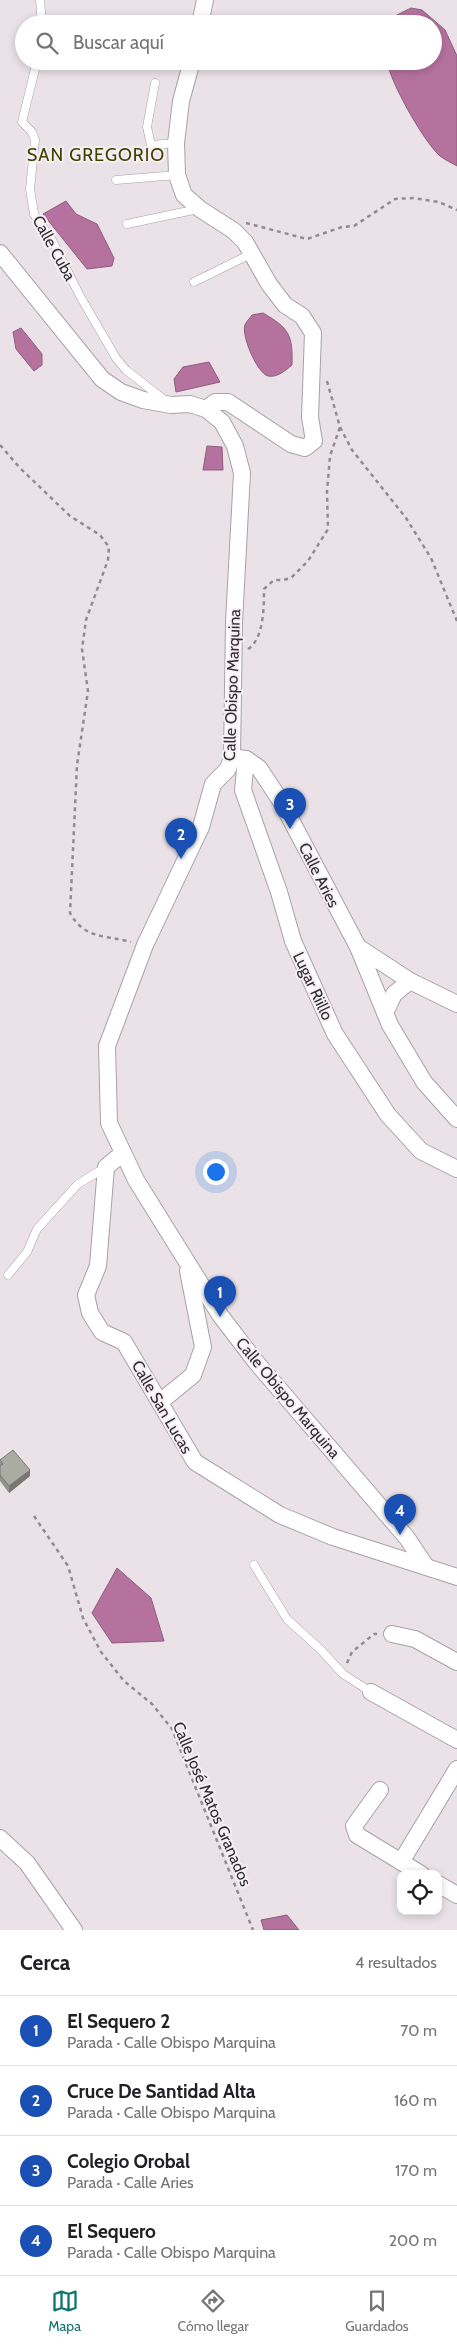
<!DOCTYPE html>
<html lang="es">
<meta charset="utf-8">
<style>
body{margin:0;font-family:Cabin,sans-serif;background:#f2f2f2;color:#202124}
.controls{position:absolute;right:15px;bottom:15px;display:grid;overflow:hidden;border-radius:10px;box-shadow:0 2px 8px #0003}
.controls button{width:45px;height:45px;display:grid;place-items:center;padding:0;border:0;border-bottom:1px solid #e0e0e0;background:#fff;color:#202124;font:25px sans-serif}
.you{position:absolute;left:215px;top:1171px;width:18px;height:18px;margin:-12px;border:4px solid #fff;border-radius:50%;background:#1a73e8;box-shadow:0 0 0 8px #1a73e833}
.badge{display:grid;place-items:center;width:32px;height:32px;border-radius:50%;background:#0f766e;color:#fff;font-size:16px;font-weight:700}
.pin{position:absolute;translate:-50% -41px;filter:drop-shadow(0 1px 2px #0008)}
.pin::after{content:'';position:absolute;top:26px;width:18px;height:15px;background:inherit;clip-path:polygon(0 0,100% 0,50% 100%)}
.list{margin:0;padding:0;list-style:none}
h2{display:flex;justify-content:space-between;align-items:center;height:65px;margin:0;padding:0 20px;font-size:21px}
h2 small{font-size:16px;font-weight:400;color:#757577}
.list li{display:grid;grid-template-columns:32px 1fr auto;gap:15px;align-items:center;box-sizing:border-box;height:70px;padding:0 20px;border-top:1px solid #e0e0e0}
.list b{display:block;font-size:19px;white-space:nowrap}
.list p{margin:0;font-size:16px;white-space:nowrap;color:#757577}
.list em{font-size:16px;font-style:normal;color:#757577}
.icon{flex:none;width:28px;height:28px;fill:none;stroke:currentColor;stroke-width:2;stroke-linecap:round;stroke-linejoin:round}
.map{position:relative;flex:none;width:457px;height:1930px;overflow:hidden}
.search{position:absolute;background:#fff;box-shadow:0 2px 8px #0003;left:15px;right:15px;top:15px;height:55px;display:flex;align-items:center;gap:12px;box-sizing:border-box;padding:0 18px;border-radius:28px;color:#757577;font-size:19px}
.sheet{height:345px;background:#fff}
nav{display:flex;justify-content:space-around;align-items:center;box-sizing:border-box;height:70px;border-top:1px solid #e0e0e0;background:#fff;font-size:14px;color:#757577}
nav a{display:grid;justify-items:center;gap:2px}
nav .on{color:#0f766e}
.map>svg:first-child{display:block}
</style>
<div class="map">
<svg width="457" height="1930" viewBox="0 0 457 1930">
<rect width="100%" height="100%" fill="#eae2e7"/>
<!-- water -->
<g fill="#b5729f" stroke="#8d5d7d">
<path d="M 411,8 L 422,10 L 445,30 L 457,56 L 457,166 C 452,163 445,160 440,156 C 424,142 390,82 387,61 L 433,61 L 433,24 L 388,24 L 389,19 Z"/>
<path d="M 66,201 L 76,214 L 97,224 L 114,258 L 112,266 L 87,269 L 43,214 Z"/>
<path d="M 263,313 C 289,328 293,335 292,365 C 286,370 277,378 268,376 C 257,373 241,335 245,325 C 246,322 250,318 252,315 Z"/>
<path d="M 21,328 L 42,354 L 42,365 L 34,371 L 16,349 L 13,332 Z"/>
<path d="M 209,362 L 220,382 L 176,392 L 174,379 L 183,367 Z"/>
<path d="M 207,446 L 222,447 L 223,470 L 203,470 Z"/>
<path d="M 117,1568 L 151,1598 L 164,1641 L 112,1643 L 92,1613 Z"/>
<path d="M 287,1915 L 299,1930 L 264,1930 L 261,1920 Z"/>
</g>
<g fill="none" stroke-linecap="round" stroke-linejoin="round">
<!-- lane casing -->
<g stroke="#a8a1a5" stroke-width="9">
<g id="lane">
<path d="M 40,0 L 42,24"/>
<path d="M 37,61 L 22,122 L 32,132 L 35,140 L 30,189 L 34,214 L 52,240 L 80,296 L 116,358 L 126,370 L 167,402"/>
<path d="M 155,83 L 147,127 L 151,145 L 176,143"/>
<path d="M 116,180 L 177,175"/>
<path d="M 127,224 L 198,209"/>
<path d="M 194,282 L 251,254"/>
<path d="M 8,1275 L 27,1252 L 37,1229 L 78,1184 L 106,1167"/>
<path d="M 254,1565 L 287,1619 L 321,1650 L 343,1674 L 371,1692"/>
</g>
</g>
<!-- street casing -->
<g stroke="#a8a1a5" stroke-width="18">
<g id="street">
<path d="M 200,24 L 205,0"/>
<path d="M 192,61 L 181,101 L 176,143 L 177,175 L 184,195 L 200,209 L 234,231 L 245,242 L 269,284 L 285,305 L 302,316 L 313,333 L 310,417 L 314,441 L 305,448 L 291,444 L 228,402 L 215,402 L 206,409"/>
<path d="M 0,253 L 102,379 L 121,392 L 143,400 L 171,405 L 190,404 L 206,409 L 222,422 L 235,446 L 242,473 L 234,622 L 232,757 L 228,769 L 213,784 L 201,827 L 145,945 L 107,1046 L 109,1123 L 136,1180 L 220,1315 L 256,1362 L 407,1538 L 425,1565"/>
<path d="M 237,758 L 246,759 L 259,768 L 282,803 L 358,947 L 390,1025 L 424,1082 L 457,1119"/>
<path d="M 246,759 L 243,790 L 279,892 L 293,941 L 335,1034 L 388,1115 L 421,1151 L 457,1169"/>
<path d="M 358,947 L 410,981 L 457,1004"/>
<path d="M 385,1013 L 394,994 L 410,981"/>
<path d="M 123,1153 L 106,1167 L 98,1266 L 86,1295 L 90,1313 L 102,1332 L 124,1342 L 195,1462 L 280,1515 L 333,1537 L 457,1577"/>
<path d="M 160,1402 L 193,1375 L 203,1347 L 188,1271"/>
<path d="M 392,1634 L 415,1639 L 457,1662"/>
<path d="M 371,1692 L 457,1740"/>
<path d="M 380,1790 L 354,1826 L 357,1835 L 421,1874"/>
<path d="M 0,1838 L 27,1863 L 74,1930"/>
<path d="M 401,1862 L 457,1769"/>
<path d="M 438,1884 L 457,1895"/>
</g>
</g>
<!-- path -->
<g stroke="#928c90" stroke-width="2.5" stroke-dasharray="4 4" stroke-linecap="butt">
<path d="M 246,223 L 307,239 L 342,227 L 354,226 L 395,199 L 413,198 L 439,202 L 457,210"/>
<path d="M 327,381 L 340,427 L 352,450 L 406,518 L 431,558 L 457,621"/>
<path d="M 0,445 L 20,468 L 70,516 L 100,535 L 109,547 L 108,560 L 86,620 L 82,649 L 88,691 L 77,765 L 70,913 C 84,939 105,935 131,942"/>
<path d="M 248,649 C 264,639 264,606 264,589 L 274,580 L 283,580 L 291,578 L 308,561 L 328,529 L 327,492 L 330,456 L 340,427"/>
<path d="M 34,1516 L 68,1566 L 83,1618 L 101,1652 L 124,1681 L 152,1704 L 172,1729 L 253,1930"/>
<path d="M 347,1663 L 352,1652 L 374,1634 L 377,1634"/>
</g>
<!-- lane -->
<use href="#lane" stroke="#fff" stroke-width="8"/>
<!-- street -->
<use href="#street" stroke="#fff" stroke-width="16"/>
</g>
<!-- wall -->
<path fill="#92938c" d="M 0,1460 L 30,1476 L 9,1493 L 0,1481 Z"/>
<!-- shaded-wall -->
<path fill="#777872" d="M 30,1470 L 30,1476 L 9,1493 L 9,1486 Z"/>
<!-- building -->
<path fill="#aaaba3" stroke="#777872" d="M 13,1450 L 30,1470 L 9,1486 L 0,1475 L 0,1466 L 3,1464 L 0,1460 Z"/>
<g text-anchor="middle" dominant-baseline="central" stroke-width="4" stroke-linejoin="round" paint-order="stroke">
<!-- street labels -->
<g font-size="16" fill="#302d2f" stroke="#f7eff4">
<text transform="translate(54 248) rotate(61)">Calle Cuba</text>
<text transform="translate(232 685) rotate(-88)">Calle Obispo Marquina</text>
<text transform="translate(319 875) rotate(63)">Calle Aries</text>
<text transform="translate(313 986) rotate(65)">Lugar Riillo</text>
<text transform="translate(288 1398) rotate(50)">Calle Obispo Marquina</text>
<text transform="translate(162 1407) rotate(60)">Calle San Lucas</text>
<text transform="translate(212 1804) rotate(67)">Calle José Matos Granados</text>
</g>
<!-- neighbourhood labels -->
<g font-size="18" letter-spacing="1" fill="#414100" stroke="#f7eff4">
<text x="96" y="155">SAN GREGORIO</text>
</g>
</g>
</svg>
<div class="controls">
<button><svg class="icon" aria-label="locate" viewBox="0 0 24 24"><circle cx="12" cy="12" r="6"/><path d="M12 2v4M12 18v4M2 12h4M18 12h4"/></svg></button>
</div>
<div class="you"></div>
<div class="pin badge" style="left:220px;top:1317px;background:#1a4fb4">1</div>
<div class="pin badge" style="left:181px;top:859px;background:#1a4fb4">2</div>
<div class="pin badge" style="left:290px;top:829px;background:#1a4fb4">3</div>
<div class="pin badge" style="left:400px;top:1535px;background:#1a4fb4">4</div>
<div class="search"><svg class="icon" aria-label="search" viewBox="0 0 24 24"><circle cx="10" cy="10" r="6"/><path d="M15 15l6 6"/></svg>Buscar aquí</div>
</div>
<section class="sheet">
<h2>Cerca<small>4 resultados</small></h2>
<ul class="list">
<li><span class="badge" style="background:#1a4fb4">1</span><div><b>El Sequero 2</b><p>Parada · Calle Obispo Marquina</p></div><em>70 m</em></li>
<li><span class="badge" style="background:#1a4fb4">2</span><div><b>Cruce De Santidad Alta</b><p>Parada · Calle Obispo Marquina</p></div><em>160 m</em></li>
<li><span class="badge" style="background:#1a4fb4">3</span><div><b>Colegio Orobal</b><p>Parada · Calle Aries</p></div><em>170 m</em></li>
<li><span class="badge" style="background:#1a4fb4">4</span><div><b>El Sequero</b><p>Parada · Calle Obispo Marquina</p></div><em>200 m</em></li>
</ul>
</section>
<nav>
<a class="on"><svg class="icon" aria-label="map" viewBox="0 0 24 24"><path d="M3 6l6-2 6 2 6-2v14l-6 2-6-2-6 2zM9 4v14M15 6v14"/></svg>Mapa</a>
<a><svg class="icon" aria-label="directions" viewBox="0 0 24 24"><path d="M12 3l9 9-9 9-9-9zM9 14v-3h6M13 9l2 2-2 2"/></svg>Cómo llegar</a>
<a><svg class="icon" aria-label="saved" viewBox="0 0 24 24"><path d="M7 4h10v16l-5-4-5 4z"/></svg>Guardados</a>
</nav>
